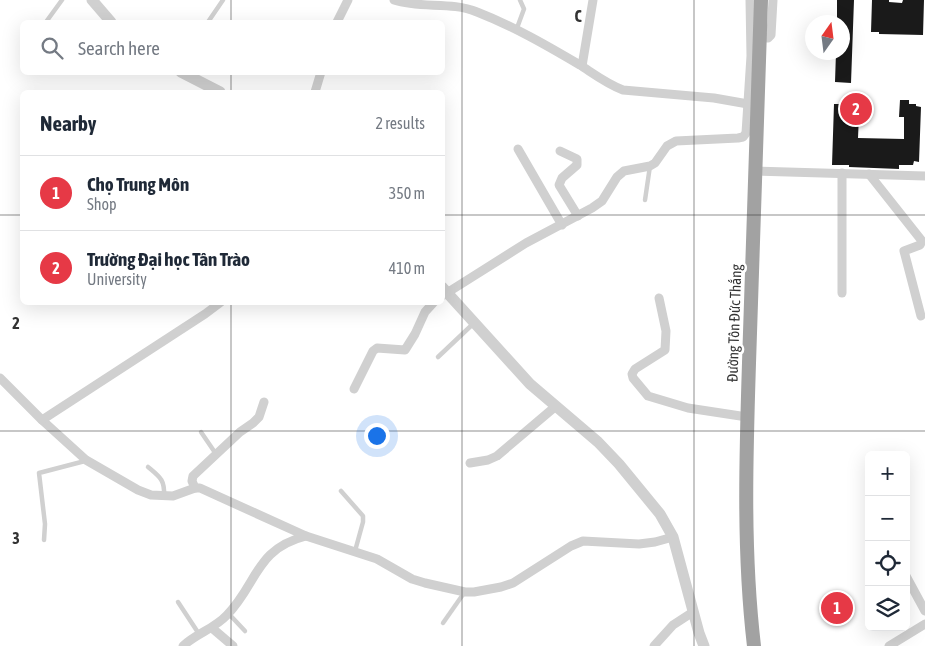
<!DOCTYPE html>
<meta charset="utf-8">
<style>
body{margin:0;font-family:"Asap Condensed",sans-serif;background:#f6f6f7;color:#1f2937}
.controls{position:absolute;right:15px;bottom:15px;display:grid;overflow:hidden;border-radius:8px;box-shadow:0 5px 20px #0002}
.controls button{width:45px;height:45px;display:grid;place-items:center;padding:0;border:0;border-bottom:1px solid #e0e1e3;background:#fff;color:#1f2937;font:25px sans-serif}
.compass{position:absolute;left:805px;top:15px;width:45px;height:45px;border-radius:50%;background:#fff;box-shadow:0 5px 20px #0002;rotate:14deg}
.you{position:absolute;left:376px;top:435px;width:18px;height:18px;margin:-12px;border:4px solid #fff;border-radius:50%;background:#1a73e8;box-shadow:0 0 0 8px #1a73e833}
.badge{display:grid;place-items:center;width:32px;height:32px;border-radius:50%;background:#e63946;color:#fff;font-size:16px;font-weight:700}
.pin{position:absolute;translate:-50% -50%;border:2px solid #fff;box-shadow:0 1px 5px #0006}
.list{margin:0;padding:0;list-style:none}
h2{display:flex;justify-content:space-between;align-items:center;height:65px;margin:0;padding:0 20px;font-size:21px}
h2 small{font-size:16px;font-weight:400;color:#747a83}
.list li{display:grid;grid-template-columns:32px 1fr auto;gap:15px;align-items:center;box-sizing:border-box;height:75px;padding:0 20px;border-top:1px solid #e0e1e3}
.list b{display:block;font-size:19px;white-space:nowrap}
.list p{margin:0;font-size:16px;white-space:nowrap;color:#747a83}
.list em{font-size:16px;font-style:normal;color:#747a83}
.icon{flex:none;width:28px;height:28px;fill:none;stroke:currentColor;stroke-width:2;stroke-linecap:round;stroke-linejoin:round}
.map{position:relative;flex:none;width:925px;height:646px;overflow:hidden}
.search{position:absolute;background:#fff;box-shadow:0 5px 20px #0002;left:20px;top:20px;width:425px;height:55px;display:flex;align-items:center;gap:12px;box-sizing:border-box;padding:0 18px;border-radius:8px;color:#747a83;font-size:19px}
.panel{position:absolute;background:#fff;box-shadow:0 5px 20px #0002;left:20px;top:90px;width:425px;height:215px;border-radius:8px}
.map>svg:first-child{display:block}
</style>
<div class="map">
<svg width="925" height="646" viewBox="0 0 925 646">
<rect width="100%" height="100%" fill="#fff"/>
<!-- building -->
<g fill="#1a1a1a">
<path d="M 837,0 L 854,0 L 851,83 L 835,82 L 836,52 L 842,52 L 842,22 L 837,22 Z"/>
<path d="M 872,0 L 889,0 L 889,2 L 902,3 L 903,0 L 924,0 L 923,35 L 879,34 L 879,32 L 871,32 Z"/>
<path d="M 900,100 L 909,100 L 909,104 L 916,104 L 916,106 L 921,107 L 919,162 L 914,161 L 913,165 L 899,165 L 899,169 L 849,167 L 849,165 L 832,165 L 834,104 L 850,104 L 850,114 L 859,115 L 858,138 L 904,139 L 904,117 L 899,117 Z"/>
</g>
<g fill="none" stroke-linecap="round" stroke-linejoin="round">
<!-- service -->
<g stroke="#d0d0d0" stroke-width="4.5">
<path d="M 46,22 L 62,0"/>
<path d="M 208,22 L 223,0"/>
<path d="M 517,28 L 524,9 L 520,0"/>
<path d="M 645,200 L 650,166"/>
<path d="M 438,357 L 474,323"/>
<path d="M 201,432 L 216,454"/>
<path d="M 148,467 C 160,477 165,480 164,496"/>
<path d="M 341,491 L 363,516 L 363,522 L 355,551"/>
<path d="M 44,540 L 45,524 L 39,473 L 85,461"/>
<path d="M 178,602 L 199,634"/>
<path d="M 229,614 L 245,631"/>
<path d="M 443,623 L 464,593"/>
</g>
<!-- minor -->
<g stroke="#d0d0d0" stroke-width="9">
<path d="M 394,0 C 421,9 451,1 477,12 C 513,26 546,45 580,65 C 594,74 607,84 623,90 L 714,98 L 748,104"/>
<path d="M 337,22 L 348,0"/>
<path d="M 756,37 L 768,38 L 771,35 L 773,0"/>
<path d="M 582,66 L 593,0"/>
<path d="M 315,92 L 321,72"/>
<path d="M 518,149 L 562,225"/>
<path d="M 560,151 L 577,159 L 577,165 L 562,178 L 559,185 L 578,216"/>
<path d="M 755,171 L 925,176"/>
<path d="M 869,174 L 922,241 L 920,245 L 904,251 L 921,316"/>
<path d="M 842,293 L 842,173"/>
<path d="M 442,296 L 526,243 L 592,208 L 602,201 L 617,177 L 624,171 L 650,166 L 655,163 L 667,146 L 676,141 L 738,138 L 743,137 L 746,133 L 751,56 L 750,0"/>
<path d="M 659,298 L 666,331 L 665,350 L 635,369 L 632,374 L 633,378 L 648,396 L 688,408 L 747,417"/>
<path d="M 0,378 L 42,420 L 86,460 L 138,490 L 151,495 L 173,496 L 195,488 L 200,488 L 306,536 L 377,559 L 412,579 L 425,583 L 465,592 L 474,592 L 501,587 L 513,583 L 571,546 L 583,541 L 639,544 L 655,542 L 673,537"/>
<path d="M 354,389 L 373,351 L 377,348 L 405,350 L 415,334 L 425,312 L 434,302"/>
<path d="M 42,420 L 205,314 L 221,302"/>
<path d="M 470,463 L 488,460 L 497,456 L 556,406"/>
<path d="M 195,488 L 192,481 L 193,476 L 240,432 L 253,423 L 259,417 L 264,402"/>
<path d="M 906,576 L 925,611"/>
<path d="M 212,628 L 233,646"/>
<path d="M 183,646 C 197,633 214,629 227,615 C 258,583 255,549 306,536"/>
<path d="M 654,646 L 673,625 L 693,612"/>
<path d="M 889,646 L 925,624"/>
</g>
<!-- tertiary -->
<g stroke="#d0d0d0" stroke-width="11">
<path d="M 92,0 L 111,22"/>
<path d="M 181,72 L 220,92"/>
<path d="M 442,287 L 530,384 L 598,442 L 619,464 L 660,514 L 673,537 L 699,633 L 704,646"/>
</g>
<!-- trunk -->
<path stroke="#a2a2a2" stroke-width="14" d="M 754,646 C 743,552 746,457 749,363 C 752,242 758,121 761,0"/>
</g>
<!-- grid -->
<path fill="none" stroke="#333" stroke-width="1" stroke-opacity="0.55" d="M 231,0 L 231,22M 462,0 L 462,646M 694,0 L 694,646M 231,72 L 231,92M 0,215 L 22,215M 442,215 L 925,215M 231,302 L 231,646M 0,431 L 925,431"/>
<g text-anchor="middle" dominant-baseline="central" stroke-width="5" stroke-linejoin="round" paint-order="stroke">
<!-- street labels -->
<g font-size="15" fill="#333" stroke="#fff">
<text transform="translate(734 323) rotate(-88)">Đường Tôn Đức Thắng</text>
</g>
</g>
<g font-size="16" text-anchor="middle" font-weight="bold" fill="#333" stroke="#fff" stroke-width="5" stroke-linejoin="round" paint-order="stroke">
<text x="578" y="22">C</text>
<text x="16" y="329">2</text>
<text x="16" y="544">3</text>
</g>
</svg>
<div class="controls">
<button>+</button>
<button>−</button>
<button><svg class="icon" aria-label="locate" viewBox="0 0 24 24"><circle cx="12" cy="12" r="6"/><path d="M12 2v4M12 18v4M2 12h4M18 12h4"/></svg></button>
<button><svg class="icon" aria-label="layers" viewBox="0 0 24 24"><path d="M12 4l9 5-9 5-9-5zM3 14l9 5 9-5"/></svg></button>
</div>
<svg class="compass" viewBox="-18 -18 36 36"><path d="M0-13l5 13h-10z" fill="#e53935"/><path d="M0 13l5-13h-10z" fill="#747a83"/></svg>
<div class="you"></div>
<div class="pin badge" style="left:837px;top:608px">1</div>
<div class="pin badge" style="left:856px;top:109px">2</div>
<div class="search"><svg class="icon" aria-label="search" viewBox="0 0 24 24"><circle cx="10" cy="10" r="6"/><path d="M15 15l6 6"/></svg>Search here</div>
<section class="panel">
<h2>Nearby<small>2 results</small></h2>
<ul class="list">
<li><span class="badge">1</span><div><b>Chọ Trung Môn</b><p>Shop</p></div><em>350 m</em></li>
<li><span class="badge">2</span><div><b>Trường Đại học Tân Trào</b><p>University</p></div><em>410 m</em></li>
</ul>
</section>
</div>
